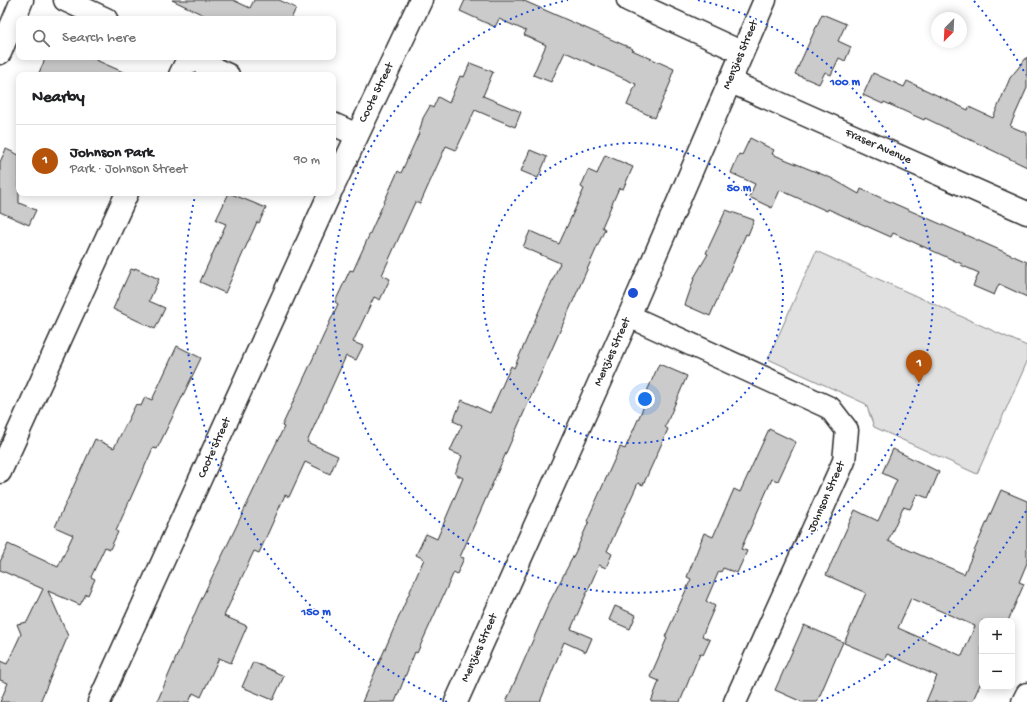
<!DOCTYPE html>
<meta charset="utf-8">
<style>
body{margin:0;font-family:"Gochi Hand",sans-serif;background:#f6f6f6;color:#202124}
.controls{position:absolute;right:12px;bottom:12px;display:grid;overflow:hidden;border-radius:8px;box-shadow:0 2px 10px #0003}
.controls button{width:36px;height:36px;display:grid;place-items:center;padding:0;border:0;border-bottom:1px solid #e0e0e0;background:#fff;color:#202124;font:20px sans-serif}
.compass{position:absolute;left:931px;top:12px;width:36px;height:36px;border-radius:50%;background:#fff;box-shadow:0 2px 10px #0003;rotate:204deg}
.you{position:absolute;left:645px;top:399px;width:14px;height:14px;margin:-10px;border:3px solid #fff;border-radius:50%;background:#1a73e8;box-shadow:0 0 0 6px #1a73e833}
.badge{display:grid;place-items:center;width:26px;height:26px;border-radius:50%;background:#b45309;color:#fff;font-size:13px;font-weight:700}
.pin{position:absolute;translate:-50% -33px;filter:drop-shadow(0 1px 2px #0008)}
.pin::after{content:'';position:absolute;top:21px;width:14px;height:12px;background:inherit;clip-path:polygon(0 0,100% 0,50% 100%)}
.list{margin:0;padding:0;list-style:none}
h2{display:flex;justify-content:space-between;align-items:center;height:52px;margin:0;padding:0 16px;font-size:17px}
h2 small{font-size:13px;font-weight:400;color:#757577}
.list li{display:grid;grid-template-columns:26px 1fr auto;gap:12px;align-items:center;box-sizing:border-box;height:72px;padding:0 16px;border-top:1px solid #e0e0e0}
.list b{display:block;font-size:15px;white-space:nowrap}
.list p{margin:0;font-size:13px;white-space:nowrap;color:#757577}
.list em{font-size:13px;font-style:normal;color:#757577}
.icon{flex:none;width:22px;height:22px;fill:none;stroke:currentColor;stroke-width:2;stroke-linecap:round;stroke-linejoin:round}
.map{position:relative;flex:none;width:1027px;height:702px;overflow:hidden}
.search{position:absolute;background:#fff;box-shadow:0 2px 10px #0003;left:16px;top:16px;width:320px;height:44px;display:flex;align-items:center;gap:10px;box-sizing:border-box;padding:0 14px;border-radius:8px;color:#757577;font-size:15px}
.panel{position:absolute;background:#fff;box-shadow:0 2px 10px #0003;left:16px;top:72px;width:320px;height:124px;border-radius:8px}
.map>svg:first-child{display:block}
</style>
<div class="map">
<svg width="1027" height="702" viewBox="0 0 1027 702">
<rect width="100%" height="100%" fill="#fff"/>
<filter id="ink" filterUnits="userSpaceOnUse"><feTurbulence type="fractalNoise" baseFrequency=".025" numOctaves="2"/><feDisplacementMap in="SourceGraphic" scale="8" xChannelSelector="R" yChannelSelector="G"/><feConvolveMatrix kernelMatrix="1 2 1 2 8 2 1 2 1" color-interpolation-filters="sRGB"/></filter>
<g filter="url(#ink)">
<!-- green -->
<path fill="#e0e0e0" stroke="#868686" d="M 816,251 L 1027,346 L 1027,362 L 977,474 L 874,427 L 866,404 L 768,359 Z"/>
<!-- building -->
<g fill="#cbcbcb" stroke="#2b2b2b" fill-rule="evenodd">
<path d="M 172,0 L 233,0 L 250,8 L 254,0 L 279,0 L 296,8 L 291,19 L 212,19 Z"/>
<path d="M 465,0 L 522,0 L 633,49 L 632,50 L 674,69 L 670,80 L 671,81 L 655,118 L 627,105 L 636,84 L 565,52 L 551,82 L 533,75 L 546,45 L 524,35 L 526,31 L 499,19 L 495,27 L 460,11 Z"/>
<path d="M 822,14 L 846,24 L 838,41 L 851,47 L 845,61 L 839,58 L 831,75 L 825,72 L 819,84 L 795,74 Z"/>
<path d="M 46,57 L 89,57 L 130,75 L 38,75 Z"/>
<path d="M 1027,57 L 1027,88 L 1010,126 L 1027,133 L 1027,167 L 925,118 L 924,120 L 884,102 L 883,104 L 863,95 L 873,73 L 904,87 L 907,81 L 968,110 L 969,107 L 993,118 L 1010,78 Z"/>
<path d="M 470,63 L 493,72 L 483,96 L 521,112 L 515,127 L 475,110 L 456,150 L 446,146 L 420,204 L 415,202 L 382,275 L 390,279 L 380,300 L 374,297 L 353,342 L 363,346 L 356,360 L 346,356 L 307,442 L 338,456 L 330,474 L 305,462 L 289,497 L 285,495 L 259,553 L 254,551 L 224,616 L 247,626 L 231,663 L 219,658 L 201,697 L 193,693 L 189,702 L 157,702 L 199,604 L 284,427 L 282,426 L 338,304 L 335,302 L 350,270 L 353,271 L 398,171 L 401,173 L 419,133 L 423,118 L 430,106 L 433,108 L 438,97 L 449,103 L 460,76 L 464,77 Z"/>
<path d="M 750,138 L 774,150 L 772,154 L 831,178 L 859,194 L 861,189 L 1027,262 L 1027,297 L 999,284 L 994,295 L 973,286 L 979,273 L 961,265 L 962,264 L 893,233 L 891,237 L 828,209 L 827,211 L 780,190 L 772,208 L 749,197 L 755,184 L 731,173 L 739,154 L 742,155 Z"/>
<path d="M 6,149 L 19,155 L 19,203 L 36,210 L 29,225 L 0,212 L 0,162 Z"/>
<path d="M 530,150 L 547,157 L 538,178 L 521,171 Z"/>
<path d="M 605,155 L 633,167 L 623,189 L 619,188 L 602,227 L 605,229 L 460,557 L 464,558 L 457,574 L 454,572 L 417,653 L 415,652 L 395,702 L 362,702 L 424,559 L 416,555 L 426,534 L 437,539 L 463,478 L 455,474 L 462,456 L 450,451 L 462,425 L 453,421 L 462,400 L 490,413 L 511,366 L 514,368 L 560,263 L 523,247 L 530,231 L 559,244 L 584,189 L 581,187 L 588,170 L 597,174 Z"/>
<path d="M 229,193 L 266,208 L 259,223 L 257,222 L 225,293 L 200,282 L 226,224 L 216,220 Z"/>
<path d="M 726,210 L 754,220 L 748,235 L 746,234 L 710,316 L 685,305 L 695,276 L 708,254 L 706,253 Z"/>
<path d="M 135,268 L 159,279 L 149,301 L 165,308 L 155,329 L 113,309 L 131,269 L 134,270 Z"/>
<path d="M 177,346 L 201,358 L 157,449 L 153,448 L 116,531 L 118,532 L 110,549 L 105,547 L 91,577 L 95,579 L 88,595 L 86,594 L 80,605 L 48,591 L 68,636 L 40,702 L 0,702 L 8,683 L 0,680 L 0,661 L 7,664 L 21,634 L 17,624 L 27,622 L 43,589 L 0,570 L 0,562 L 8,544 L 58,567 L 73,535 L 55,527 L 95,439 L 114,448 L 136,404 L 141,406 L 145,397 L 152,400 Z"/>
<path d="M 659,364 L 687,376 L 665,427 L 668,429 L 662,443 L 643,485 L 638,483 L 607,551 L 612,554 L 606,568 L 599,565 L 571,629 L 592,638 L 586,652 L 564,642 L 540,702 L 506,702 L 549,603 L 576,551 L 589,521 L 587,521 L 620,447 L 625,449 L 644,406 L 641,405 Z"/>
<path d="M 769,429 L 796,442 L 778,481 L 772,479 L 741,549 L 747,551 L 737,573 L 723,568 L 721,572 L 719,571 L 706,601 L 715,606 L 702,636 L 710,640 L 703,655 L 700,653 L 680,702 L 651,702 L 659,681 L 650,677 L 667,638 L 665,637 L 691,579 L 687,577 L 704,533 L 713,537 L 734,489 L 740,492 Z"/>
<path d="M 893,449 L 939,472 L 928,498 L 917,494 L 910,509 L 903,507 L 888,541 L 964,574 L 1001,490 L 1027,501 L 1027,563 L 1019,582 L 1024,584 L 1008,621 L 982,621 L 982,680 L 972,702 L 926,702 L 937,676 L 887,654 L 884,660 L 844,643 L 866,593 L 826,575 L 855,510 L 878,521 L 897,480 L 882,473 ZM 911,598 L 975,626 L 962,656 L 898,628 Z"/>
<path d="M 615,606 L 636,615 L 630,629 L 609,620 Z"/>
<path d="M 804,625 L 843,642 L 817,702 L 802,702 L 775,690 Z"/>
<path d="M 253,662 L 284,676 L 273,700 L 242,687 Z"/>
</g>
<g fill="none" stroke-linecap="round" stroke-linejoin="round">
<!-- minor casing -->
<g stroke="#2b2b2b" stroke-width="25">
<g id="minor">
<path d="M 65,0 L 106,19"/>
<path d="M 628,0 L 741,52"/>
<path d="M 0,53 L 22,0"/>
<path d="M 188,57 L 228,75"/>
<path d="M 180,75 L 189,57"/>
<path d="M 729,81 L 1027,213"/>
<path d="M 333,124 L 357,135"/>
<path d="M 333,187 L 421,0"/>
<path d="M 629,316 L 830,408 L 847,430 L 844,461 L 735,702"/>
<path d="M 0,472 L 127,193"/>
<path d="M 99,702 L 330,193"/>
<path d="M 456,702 L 629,316 L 765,0"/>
<path d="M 1023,702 L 1027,694"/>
</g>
</g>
<!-- minor -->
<use href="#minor" stroke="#fff" stroke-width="22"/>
</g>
</g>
<!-- distance rings -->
<g fill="none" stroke="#1d4ed8" stroke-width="2" stroke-dasharray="2 4">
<circle cx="633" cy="293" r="150"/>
<path d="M698 0A300 300 0 1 1 568 0"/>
<path d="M1026 511A449 449 0 0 1 819 702M447 702A449 449 0 0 1 195 196M974 1A449 449 0 0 1 1026 75"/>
</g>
<g text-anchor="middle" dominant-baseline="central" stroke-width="3" stroke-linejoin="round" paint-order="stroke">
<!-- street labels -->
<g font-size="12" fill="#2b2b2b" stroke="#fff">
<text transform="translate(741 55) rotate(-67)">Menzies Street</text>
<text transform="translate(377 93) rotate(-64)">Coote Street</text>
<text transform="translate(878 147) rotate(24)">Fraser Avenue</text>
<text transform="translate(613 352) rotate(-66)">Menzies Street</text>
<text transform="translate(215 448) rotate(-66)">Coote Street</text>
<text transform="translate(827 497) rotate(-66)">Johnson Street</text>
<text transform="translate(480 648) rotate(-66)">Menzies Street</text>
</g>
</g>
<circle cx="633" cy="293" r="6" fill="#1d4ed8" stroke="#fff" stroke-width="2"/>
<g font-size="12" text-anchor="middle" font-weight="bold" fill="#1d4ed8" stroke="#fff" stroke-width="3" stroke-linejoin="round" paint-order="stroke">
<text x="845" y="85">100 m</text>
<text x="739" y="191">50 m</text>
<text x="316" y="615">150 m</text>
</g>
</svg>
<div class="controls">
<button>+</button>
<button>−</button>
</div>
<svg class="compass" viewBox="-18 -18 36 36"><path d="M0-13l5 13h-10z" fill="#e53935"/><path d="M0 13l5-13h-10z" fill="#757577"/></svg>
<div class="you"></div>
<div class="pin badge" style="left:919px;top:383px">1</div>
<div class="search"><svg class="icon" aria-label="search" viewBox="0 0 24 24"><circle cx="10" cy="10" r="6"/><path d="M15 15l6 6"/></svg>Search here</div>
<section class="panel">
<h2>Nearby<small></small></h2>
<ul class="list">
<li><span class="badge">1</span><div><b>Johnson Park</b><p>Park · Johnson Street</p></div><em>90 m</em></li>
</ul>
</section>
</div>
